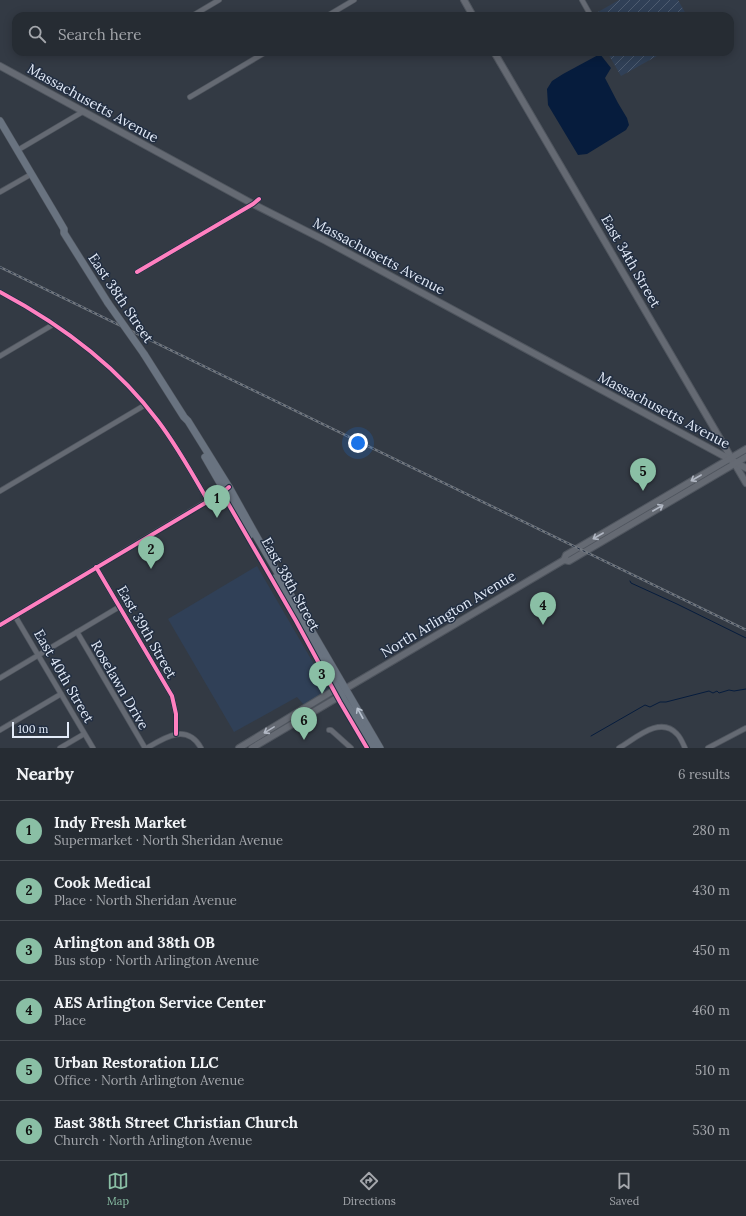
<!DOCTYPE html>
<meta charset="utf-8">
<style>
body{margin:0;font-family:Lora,serif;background:#32383f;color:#f1f3f6}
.scale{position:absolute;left:12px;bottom:10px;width:57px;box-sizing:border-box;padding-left:4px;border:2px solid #e3ebf8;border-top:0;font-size:11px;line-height:14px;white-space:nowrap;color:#e3ebf8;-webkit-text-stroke:3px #222e41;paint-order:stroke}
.you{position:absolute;left:358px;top:443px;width:14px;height:14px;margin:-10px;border:3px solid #fff;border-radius:50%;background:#1a73e8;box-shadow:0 0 0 6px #1a73e833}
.badge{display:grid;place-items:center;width:26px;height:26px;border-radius:50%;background:#8abfa5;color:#111;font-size:13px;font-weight:700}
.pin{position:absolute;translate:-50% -33px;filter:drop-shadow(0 1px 2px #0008)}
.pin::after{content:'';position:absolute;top:21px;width:14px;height:12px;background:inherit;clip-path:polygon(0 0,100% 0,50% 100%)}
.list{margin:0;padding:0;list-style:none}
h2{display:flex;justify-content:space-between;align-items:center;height:52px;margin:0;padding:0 16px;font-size:17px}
h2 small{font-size:13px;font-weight:400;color:#a4a7ac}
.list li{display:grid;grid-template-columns:26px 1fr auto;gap:12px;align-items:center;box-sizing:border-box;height:60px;padding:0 16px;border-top:1px solid #42484e}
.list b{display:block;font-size:15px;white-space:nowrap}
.list p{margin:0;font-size:13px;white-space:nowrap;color:#a4a7ac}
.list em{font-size:13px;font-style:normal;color:#a4a7ac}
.icon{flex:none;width:22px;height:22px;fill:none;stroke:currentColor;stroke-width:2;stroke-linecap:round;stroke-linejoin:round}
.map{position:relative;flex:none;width:746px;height:748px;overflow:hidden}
.search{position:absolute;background:#262c33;box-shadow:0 2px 10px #0003;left:12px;right:12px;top:12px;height:44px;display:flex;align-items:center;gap:10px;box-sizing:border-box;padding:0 14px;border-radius:12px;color:#a4a7ac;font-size:15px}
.sheet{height:412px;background:#262c33}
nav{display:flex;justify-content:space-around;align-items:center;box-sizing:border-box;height:56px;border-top:1px solid #42484e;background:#262c33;font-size:11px;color:#a4a7ac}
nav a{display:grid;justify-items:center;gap:2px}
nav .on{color:#8abfa5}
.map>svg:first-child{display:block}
</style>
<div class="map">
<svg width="746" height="748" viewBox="0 0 746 748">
<defs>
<pattern id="industrial-furrows" width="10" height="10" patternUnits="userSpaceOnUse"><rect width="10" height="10" fill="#304057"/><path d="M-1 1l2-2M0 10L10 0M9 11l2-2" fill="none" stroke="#4e5c70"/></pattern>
</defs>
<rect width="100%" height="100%" fill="#333a44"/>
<!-- built -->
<path fill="#304057" d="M 257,566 L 329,690 L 304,705 L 297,697 L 234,732 L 168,619 Z"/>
<!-- industrial -->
<g fill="url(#industrial-furrows)">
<path d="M 619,0 L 678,0 L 687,16 L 591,16 Z"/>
<path d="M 607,52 L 664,52 L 621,76 Z"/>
</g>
<!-- water -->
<path fill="#061c3d" d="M 600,54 L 611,68 L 605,78 L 618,103 L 627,118 L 629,125 L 626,130 L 587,154 L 578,155 L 548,105 L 547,89 L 552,81 L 563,74 Z"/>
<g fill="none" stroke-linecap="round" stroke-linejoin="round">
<!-- stream -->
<g stroke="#061c3d" stroke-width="1">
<path d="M 630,581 L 631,583 L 677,604 L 746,638"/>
<path d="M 591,736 L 645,705 L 650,707 L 660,702 L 666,702 L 709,691 L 713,693 L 717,691 L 719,693 L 729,690 L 734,691 L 746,689"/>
</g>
<!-- minor casing -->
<g stroke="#50565f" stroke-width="6">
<g id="minor">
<path d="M 582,0 L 591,16"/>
<path d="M 192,16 L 219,0"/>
<path d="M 327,16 L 354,0"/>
<path d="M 190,97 L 266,52"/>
<path d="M 18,150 L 84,111"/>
<path d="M 0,192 L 28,176"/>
<path d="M 137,272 L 253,204 L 259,199"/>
<path d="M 0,292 C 60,324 117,366 158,421 C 177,446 192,473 208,501"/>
<path d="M 0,356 L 54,324"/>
<path d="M 0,491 L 145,405"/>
<path d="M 96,567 L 172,696 L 176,714 L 176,734"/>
<path d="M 15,616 L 93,748"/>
<path d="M 0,625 L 226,490"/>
<path d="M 77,632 L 145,748"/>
<path d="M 0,678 L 119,607"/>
<path d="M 0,730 L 61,694"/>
<path d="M 329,730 L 331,730 L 351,748"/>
<path d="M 60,748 L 84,734"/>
<path d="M 147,748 C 165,737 187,723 201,748"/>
<path d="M 619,748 C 635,739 660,715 677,734 C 681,738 683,744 685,748"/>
<path d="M 708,748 L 746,728"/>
</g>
</g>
<!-- secondary casing -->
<g stroke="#50565f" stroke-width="8">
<g id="secondary">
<path d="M 464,0 L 473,16"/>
<path d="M 494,52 L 746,483"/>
<path d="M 0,66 L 253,204 L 326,241 L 746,468"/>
<path d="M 564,560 L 569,561 L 746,457"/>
<path d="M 239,748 L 331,692 L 338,689 L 342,689"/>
<path d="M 252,748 L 335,699 L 341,695 L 345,689 L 564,560 L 566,555 L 746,449"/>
</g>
</g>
<!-- primary casing -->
<g stroke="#50565f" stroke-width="8">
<g id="primary">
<path d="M 0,121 L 54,212 L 64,229 L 64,233 L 108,303"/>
<path d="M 144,354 L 184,417 L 188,421 L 229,487 L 258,539 L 380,748"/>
<path d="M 205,457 L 250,535"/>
<path d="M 275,578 L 344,700 L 374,748"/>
</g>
</g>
<!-- minor -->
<use href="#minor" stroke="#656a73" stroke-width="4.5"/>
<!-- secondary -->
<use href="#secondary" stroke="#656a73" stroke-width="6"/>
<!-- primary -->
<use href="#primary" stroke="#697380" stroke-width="7"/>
<!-- rail casing -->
<g stroke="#70767e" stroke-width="2.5">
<path id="rail" d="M 0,267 L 746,630"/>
</g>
<!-- rail -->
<use href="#rail" stroke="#222e41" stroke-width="1" stroke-dasharray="3" stroke-linecap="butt"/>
<!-- primary-bridge casing -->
<g stroke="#50565f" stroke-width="8" stroke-linecap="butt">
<path id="primary-bridge" d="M 108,303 L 144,354"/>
</g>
<!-- primary-bridge -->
<use href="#primary-bridge" stroke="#697380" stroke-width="7"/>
<!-- cycleway casing -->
<g stroke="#222e41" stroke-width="6">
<g id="cycleway">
<path d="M 137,272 L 253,204 L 259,199"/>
<path d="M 0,292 C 60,324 117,366 158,421 C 177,446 192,473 208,501"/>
<path d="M 222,493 L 296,621 L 340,702 L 367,748"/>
<path d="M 96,567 L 172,696 L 176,714 L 176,734"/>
<path d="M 0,625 L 222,493 L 229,487"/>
</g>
</g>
<!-- cycleway -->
<use href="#cycleway" stroke="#ff80c0" stroke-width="4"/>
</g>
<!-- one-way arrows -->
<defs><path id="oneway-shaft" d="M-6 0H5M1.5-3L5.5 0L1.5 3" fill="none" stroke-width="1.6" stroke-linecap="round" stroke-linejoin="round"/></defs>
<g stroke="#b1b7c3">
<use href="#oneway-shaft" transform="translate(696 478) rotate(150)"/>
<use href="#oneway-shaft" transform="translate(658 508) rotate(-30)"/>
<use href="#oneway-shaft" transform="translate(598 536) rotate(150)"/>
<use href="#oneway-shaft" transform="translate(269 730) rotate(149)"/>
</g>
<use stroke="#b8c1ce" href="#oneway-shaft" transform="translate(360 713) rotate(-119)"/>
<g text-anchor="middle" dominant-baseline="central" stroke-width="3" stroke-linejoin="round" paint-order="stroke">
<!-- street labels -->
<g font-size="14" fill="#e3ebf8" stroke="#222e41">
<text transform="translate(93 103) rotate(29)">Massachusetts Avenue</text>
<text transform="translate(379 256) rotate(28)">Massachusetts Avenue</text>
<text transform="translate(631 261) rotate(60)">East 34th Street</text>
<text transform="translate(121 298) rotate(56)">East 38th Street</text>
<text transform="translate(664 410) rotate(28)">Massachusetts Avenue</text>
<text transform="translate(291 584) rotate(61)">East 38th Street</text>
<text transform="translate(448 614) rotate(-31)">North Arlington Avenue</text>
<text transform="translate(147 632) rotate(60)">East 39th Street</text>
<text transform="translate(64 676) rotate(60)">East 40th Street</text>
<text transform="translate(120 685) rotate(60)">Roselawn Drive</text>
</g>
</g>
</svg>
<div class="scale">100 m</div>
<div class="you"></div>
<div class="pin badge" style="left:217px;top:518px">1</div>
<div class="pin badge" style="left:151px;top:569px">2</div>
<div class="pin badge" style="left:322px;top:694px">3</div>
<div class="pin badge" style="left:543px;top:625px">4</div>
<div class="pin badge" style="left:643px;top:491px">5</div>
<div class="pin badge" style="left:304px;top:740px">6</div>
<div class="search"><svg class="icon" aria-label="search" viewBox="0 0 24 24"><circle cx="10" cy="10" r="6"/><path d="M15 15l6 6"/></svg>Search here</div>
</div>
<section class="sheet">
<h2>Nearby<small>6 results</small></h2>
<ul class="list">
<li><span class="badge">1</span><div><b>Indy Fresh Market</b><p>Supermarket · North Sheridan Avenue</p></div><em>280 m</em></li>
<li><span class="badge">2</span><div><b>Cook Medical</b><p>Place · North Sheridan Avenue</p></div><em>430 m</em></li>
<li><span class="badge">3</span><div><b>Arlington and 38th OB</b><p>Bus stop · North Arlington Avenue</p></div><em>450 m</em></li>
<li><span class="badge">4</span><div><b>AES Arlington Service Center</b><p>Place</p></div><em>460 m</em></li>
<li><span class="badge">5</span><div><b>Urban Restoration LLC</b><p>Office · North Arlington Avenue</p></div><em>510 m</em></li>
<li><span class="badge">6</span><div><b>East 38th Street Christian Church</b><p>Church · North Arlington Avenue</p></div><em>530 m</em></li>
</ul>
</section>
<nav>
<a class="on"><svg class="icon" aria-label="map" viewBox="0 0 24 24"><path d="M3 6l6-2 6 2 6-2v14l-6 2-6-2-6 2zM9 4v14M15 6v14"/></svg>Map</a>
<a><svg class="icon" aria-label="directions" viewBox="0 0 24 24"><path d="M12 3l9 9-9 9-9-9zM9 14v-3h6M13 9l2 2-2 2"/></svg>Directions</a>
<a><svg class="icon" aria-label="saved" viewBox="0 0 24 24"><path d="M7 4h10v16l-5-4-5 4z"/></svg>Saved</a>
</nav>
